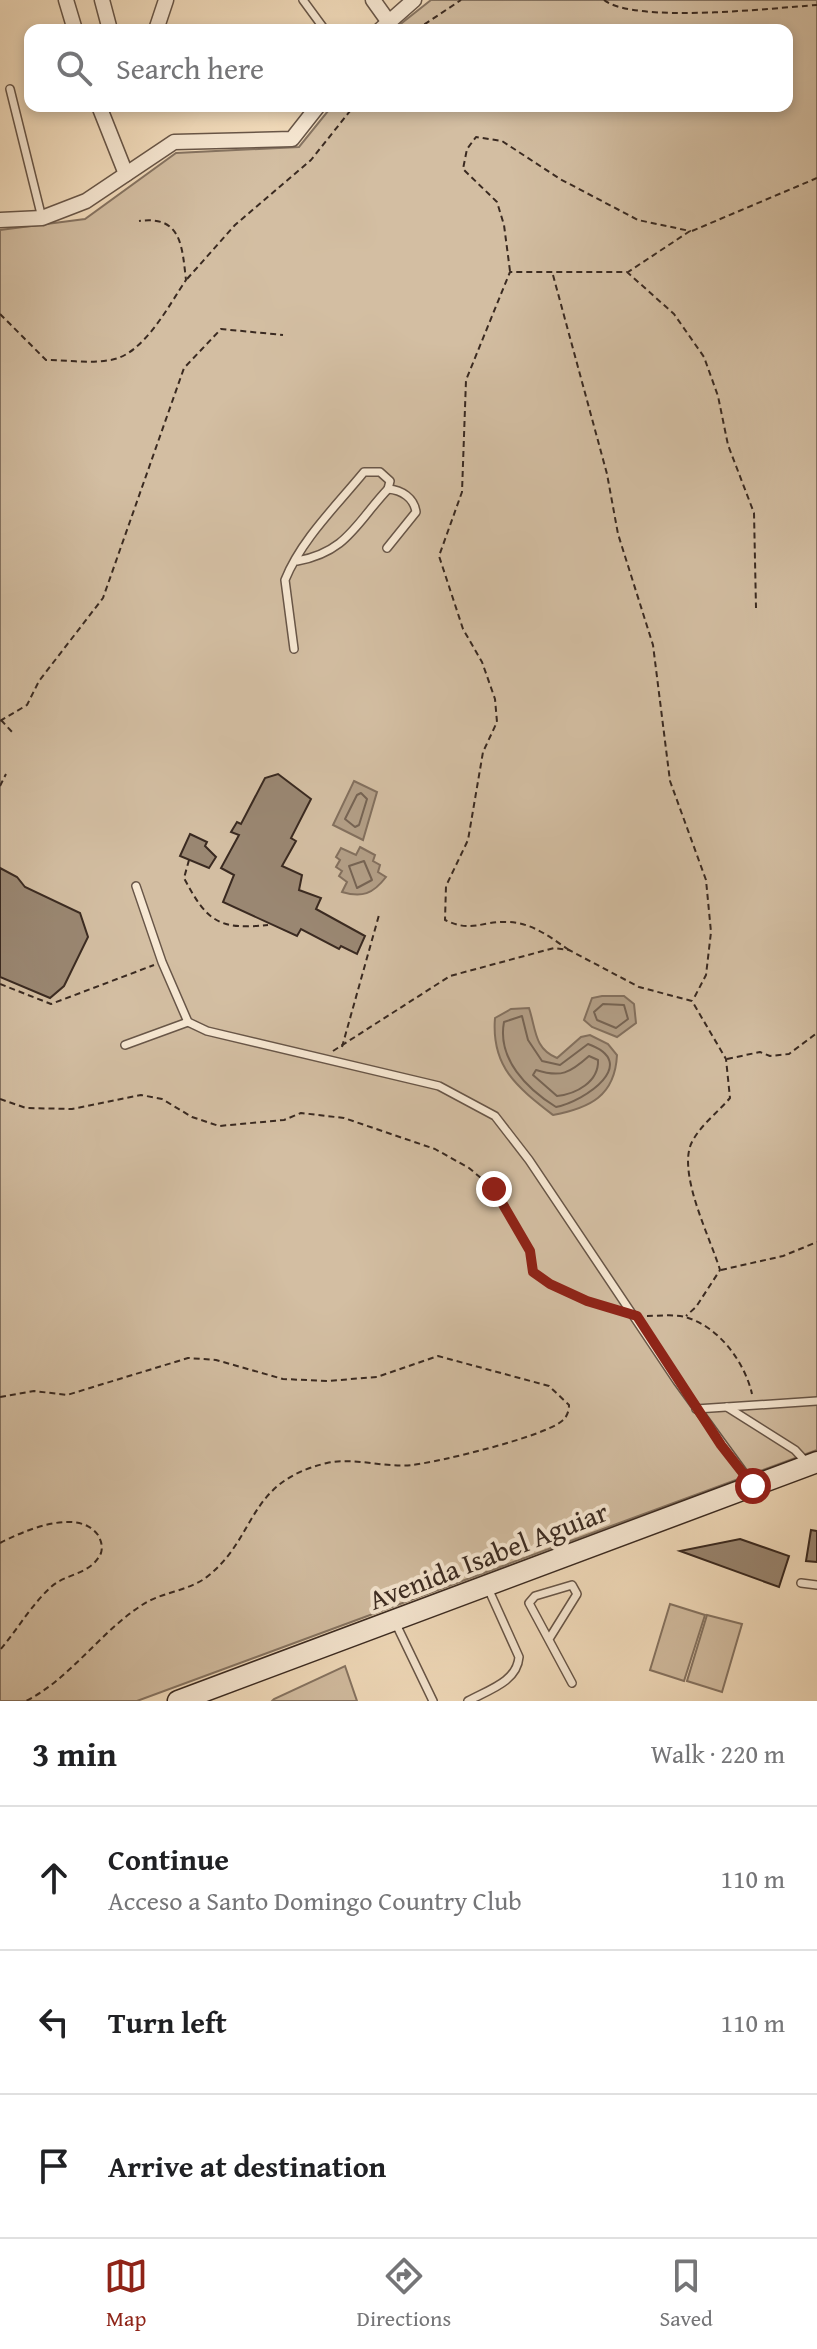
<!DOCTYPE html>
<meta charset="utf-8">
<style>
body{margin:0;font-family:"Gentium Book Plus",serif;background:#f2f2f2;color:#202124}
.stop{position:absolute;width:24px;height:24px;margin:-18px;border:6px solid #8f2418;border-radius:50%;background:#fff}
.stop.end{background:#8f2418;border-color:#fff;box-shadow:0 2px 8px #0008}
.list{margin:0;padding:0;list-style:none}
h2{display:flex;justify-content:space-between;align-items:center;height:104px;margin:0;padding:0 32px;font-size:34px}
h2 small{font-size:26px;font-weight:400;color:#757577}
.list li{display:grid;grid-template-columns:52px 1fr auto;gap:24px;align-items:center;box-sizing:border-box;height:144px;padding:0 32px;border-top:2px solid #e0e0e0}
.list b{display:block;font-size:30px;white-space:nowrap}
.list p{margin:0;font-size:26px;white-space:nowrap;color:#757577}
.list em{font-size:26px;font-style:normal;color:#757577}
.icon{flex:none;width:44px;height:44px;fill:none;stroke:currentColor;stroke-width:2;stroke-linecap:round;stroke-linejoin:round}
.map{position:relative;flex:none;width:817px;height:1701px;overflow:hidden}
.search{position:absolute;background:#fff;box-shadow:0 4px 12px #0003;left:24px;right:24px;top:24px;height:88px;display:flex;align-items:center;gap:20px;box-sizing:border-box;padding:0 28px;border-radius:16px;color:#757577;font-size:30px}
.sheet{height:536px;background:#fff}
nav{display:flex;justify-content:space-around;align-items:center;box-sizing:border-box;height:112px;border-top:2px solid #e0e0e0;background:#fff;font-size:22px;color:#757577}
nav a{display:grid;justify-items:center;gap:4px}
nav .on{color:#8f2418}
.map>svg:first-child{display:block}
</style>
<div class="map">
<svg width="817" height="1701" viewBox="0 0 817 1701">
<rect width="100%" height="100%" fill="#f2dcbc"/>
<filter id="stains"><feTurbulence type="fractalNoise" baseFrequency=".0025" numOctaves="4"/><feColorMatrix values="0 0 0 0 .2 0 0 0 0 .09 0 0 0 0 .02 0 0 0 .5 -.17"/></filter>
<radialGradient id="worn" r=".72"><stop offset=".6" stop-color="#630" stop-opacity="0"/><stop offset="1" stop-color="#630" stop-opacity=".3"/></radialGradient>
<!-- green -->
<g fill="#d3bea2" stroke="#867462" stroke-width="2">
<path d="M 431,0 L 817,0 L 817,1450 L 137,1701 L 0,1701 L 0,230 L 85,219 L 176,153 L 299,147 L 332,106 L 787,106 L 787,30 L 393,30 Z"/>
<path d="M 670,1604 L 705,1615 L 684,1681 L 650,1670 Z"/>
<path d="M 707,1615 L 742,1624 L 722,1692 L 687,1681 Z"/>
<path d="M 345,1666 L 357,1701 L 272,1701 L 274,1699 Z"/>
</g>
<!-- water -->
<g fill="#b39f87" stroke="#83705e" stroke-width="2">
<path d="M 354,781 L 377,792 L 363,840 L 333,825 Z"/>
<path d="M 360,847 L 375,855 L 373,861 L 380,865 L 378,872 L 386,877 C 373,894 362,898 342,892 L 347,882 L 339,876 L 342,871 L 336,867 L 340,860 L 336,857 L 341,848 L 356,855 Z"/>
<path d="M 602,996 L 624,996 L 634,1004 L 636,1023 L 617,1037 L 592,1027 L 584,1020 L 592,998 Z"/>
<path d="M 529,1008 C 536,1029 534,1049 557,1058 L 581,1037 L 590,1035 L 608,1044 L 617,1055 C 615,1096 590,1108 553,1115 C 517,1087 491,1067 495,1018 L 511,1009 Z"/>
</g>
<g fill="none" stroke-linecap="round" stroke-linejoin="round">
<!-- shore -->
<g stroke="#766454" stroke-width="2">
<path d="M 361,793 L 367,799 L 359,825 L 355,827 L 345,819 L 357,795 Z"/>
<path d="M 364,861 L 372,880 L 357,888 L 349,866 Z"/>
<path d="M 603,1004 L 624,1005 L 628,1019 L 616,1028 L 597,1020 L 594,1012 Z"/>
<path d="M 522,1016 L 528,1040 L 542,1061 L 560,1065 L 588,1044 C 641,1063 585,1101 556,1107 C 527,1089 497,1059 504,1022 Z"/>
<path d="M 589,1056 L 598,1060 C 599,1082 576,1094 557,1096 L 533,1075 L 536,1070 C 561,1078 570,1073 589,1056 Z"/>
</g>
</g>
<!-- building -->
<g fill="#9a8772" stroke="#3a2a21" stroke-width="2">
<path d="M 278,774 L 311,799 L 291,838 L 296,841 L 282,866 L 302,875 L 299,890 L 321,898 L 316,909 L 365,936 L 357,954 L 341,946 L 339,949 L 301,929 L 297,936 L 223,902 L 234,875 L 221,868 L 239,835 L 231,832 L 237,822 L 241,824 L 265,778 Z"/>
<path d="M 190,834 L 207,842 L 205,846 L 216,857 L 209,868 L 180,856 Z"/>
<path d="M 0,868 L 17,877 L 25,887 L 80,913 L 88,937 L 64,986 L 50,998 L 0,977 Z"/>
<path d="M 811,1530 L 817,1531 L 817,1562 L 806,1561 Z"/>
<path d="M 740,1539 L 789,1556 L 779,1587 L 680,1551 Z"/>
</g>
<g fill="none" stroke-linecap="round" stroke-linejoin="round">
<!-- lane casing -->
<g stroke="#685648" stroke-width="10">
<g id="lane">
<path d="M 303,0 L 325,30"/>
<path d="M 10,89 L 42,218"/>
<path d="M 387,548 L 416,512 C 414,498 402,490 388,489"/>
<path d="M 294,649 L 285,580 C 301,540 337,505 364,472 L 380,472 L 390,481 L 388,489 C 356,523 347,552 297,561"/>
<path d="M 136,886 L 162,962 L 188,1022 L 207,1031 L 439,1086 L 495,1116 L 529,1160 L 677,1381 L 752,1484"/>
<path d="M 125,1045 L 188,1022"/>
<path d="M 727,1407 L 795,1450 L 808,1464"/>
<path d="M 696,1409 L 817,1401"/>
<path d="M 801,1583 L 817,1585"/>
<path d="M 395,1622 L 433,1701"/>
<path d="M 549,1639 L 577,1594 L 572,1585 L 535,1596 L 529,1603 L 572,1683"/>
<path d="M 468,1701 C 488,1690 517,1682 519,1657 L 487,1586"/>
</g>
</g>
<!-- street casing -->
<g stroke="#685648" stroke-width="17">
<g id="street">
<path d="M 66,0 L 75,30"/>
<path d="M 102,0 L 110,30"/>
<path d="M 373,0 L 388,21"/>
<path d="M 156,30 L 166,0"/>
<path d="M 380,30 L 414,0"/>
<path d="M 99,106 L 126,174"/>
<path d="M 0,220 L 42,218 L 86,201 L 174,142 L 292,139 L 318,106"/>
</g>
</g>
<!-- secondary casing -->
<g stroke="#3a2a21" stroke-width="23">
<path id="secondary" d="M 178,1701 L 817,1462"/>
</g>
<!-- path -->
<g stroke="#3a2a21" stroke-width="2" stroke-dasharray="6 4" stroke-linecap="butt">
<path d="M 604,0 C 635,24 773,8 817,5"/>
<path d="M 416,30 L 461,0"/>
<path d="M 692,231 L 817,178"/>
<path d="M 510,271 L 504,225 L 497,202 L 463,169 L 467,149 L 476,137 L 502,141 L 560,179 L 638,220 L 690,231 L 628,272"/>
<path d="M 553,275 L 607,474 L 618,534 L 653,645 L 670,781 L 706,880 L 711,932 L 706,975 L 693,1000"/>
<path d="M 187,279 L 235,225 L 311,160 L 354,106"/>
<path d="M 0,314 L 46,360 C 67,360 89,364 110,360 C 143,356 169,305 186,280 C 182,247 182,215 139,221"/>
<path d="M 1,720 L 13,733"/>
<path d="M 0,721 L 27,705 L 39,681 L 103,598 L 184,368 L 221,329 L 283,335"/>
<path d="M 0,786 L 6,774"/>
<path d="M 189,860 L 184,878 C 207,922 219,930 268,925"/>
<path d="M 569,950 C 550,937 531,922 507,922 C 481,921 472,933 445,920 L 446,886 L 468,840 L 483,752 L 497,722 L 495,699 L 482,662 L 463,629 L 439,556 L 462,492 L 466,380 L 510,272 L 627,272 L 674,314 L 704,357 L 718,396 L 728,445 L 754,513 L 756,608"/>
<path d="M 0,984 L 51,1004 L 154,965"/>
<path d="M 342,1047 L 379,915"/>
<path d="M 333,1051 L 450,976 L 554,948 L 569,950 L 639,987 L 692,1001 L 726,1059 L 730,1098 C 718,1112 702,1124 693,1140 C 675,1170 711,1239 720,1270 L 696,1307 L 686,1316"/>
<path d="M 727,1059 L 760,1052 L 770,1056 L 789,1054 L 817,1033"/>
<path d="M 0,1099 L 26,1108 L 72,1109 L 141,1095 L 162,1099 L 192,1117 L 219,1126 L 284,1120 L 301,1113 L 344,1118 L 435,1149 L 469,1168 L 494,1189 L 515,1219 L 530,1251 L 533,1272 L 550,1284 L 617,1310"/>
<path d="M 721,1270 L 783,1256 L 817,1242"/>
<path d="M 647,1316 C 658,1316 674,1314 685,1317 C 719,1326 745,1363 752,1394"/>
<path d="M 0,1397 L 34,1391 L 67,1395 L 188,1358 L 216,1360 L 283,1379 L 327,1381 L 377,1377 L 438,1356 L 549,1386 L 569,1405 C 569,1411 567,1417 562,1421 C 543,1437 439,1462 412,1465 C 384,1468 355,1457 327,1463 C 246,1482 258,1536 208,1576 C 190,1591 161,1592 142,1605 C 99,1633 71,1678 26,1701"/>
<path d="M 0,1543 C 23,1531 78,1507 98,1535 C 101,1541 103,1546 101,1553 C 91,1575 66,1573 51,1587 C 32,1604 17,1630 0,1650"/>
</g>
<!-- lane -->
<use href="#lane" stroke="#f7e8d3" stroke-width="7"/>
<!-- street -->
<use href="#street" stroke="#f7e8d3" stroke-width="14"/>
<!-- secondary -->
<use href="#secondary" stroke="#f7e8d3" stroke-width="20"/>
</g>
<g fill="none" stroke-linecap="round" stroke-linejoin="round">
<!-- route -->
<path stroke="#8f2418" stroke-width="10" d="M 494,1189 L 530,1251 L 533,1272 L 550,1284 L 587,1301 L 637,1316 L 721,1445 L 753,1486"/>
</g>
<g text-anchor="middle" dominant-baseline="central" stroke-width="8" stroke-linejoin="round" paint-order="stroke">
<!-- street labels -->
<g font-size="28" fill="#3a2a21" stroke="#f7e8d3">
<text transform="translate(488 1555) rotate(-21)">Avenida Isabel Aguiar</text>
</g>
</g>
<rect width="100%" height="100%" filter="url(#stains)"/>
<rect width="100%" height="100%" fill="url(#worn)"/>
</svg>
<div class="stop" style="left:753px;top:1486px"></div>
<div class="stop end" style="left:494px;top:1189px"></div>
<div class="search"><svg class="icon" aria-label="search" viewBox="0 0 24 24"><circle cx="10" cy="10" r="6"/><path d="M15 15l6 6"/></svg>Search here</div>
</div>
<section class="sheet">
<h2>3 min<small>Walk · 220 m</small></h2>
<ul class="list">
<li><svg class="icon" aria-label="ahead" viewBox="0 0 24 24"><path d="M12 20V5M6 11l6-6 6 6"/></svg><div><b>Continue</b><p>Acceso a Santo Domingo Country Club</p></div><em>110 m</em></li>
<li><svg class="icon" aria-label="left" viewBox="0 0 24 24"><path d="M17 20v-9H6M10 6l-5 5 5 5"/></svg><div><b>Turn left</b></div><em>110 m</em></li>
<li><svg class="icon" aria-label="arrive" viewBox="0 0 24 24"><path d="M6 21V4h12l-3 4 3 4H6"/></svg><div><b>Arrive at destination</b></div></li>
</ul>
</section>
<nav>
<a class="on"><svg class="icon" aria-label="map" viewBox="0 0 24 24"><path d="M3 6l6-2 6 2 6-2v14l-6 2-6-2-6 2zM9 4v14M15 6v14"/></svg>Map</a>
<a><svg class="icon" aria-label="directions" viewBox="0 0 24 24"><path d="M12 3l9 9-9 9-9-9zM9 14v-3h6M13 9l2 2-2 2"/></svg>Directions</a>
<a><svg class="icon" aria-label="saved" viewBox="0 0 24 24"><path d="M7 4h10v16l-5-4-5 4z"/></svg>Saved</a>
</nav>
